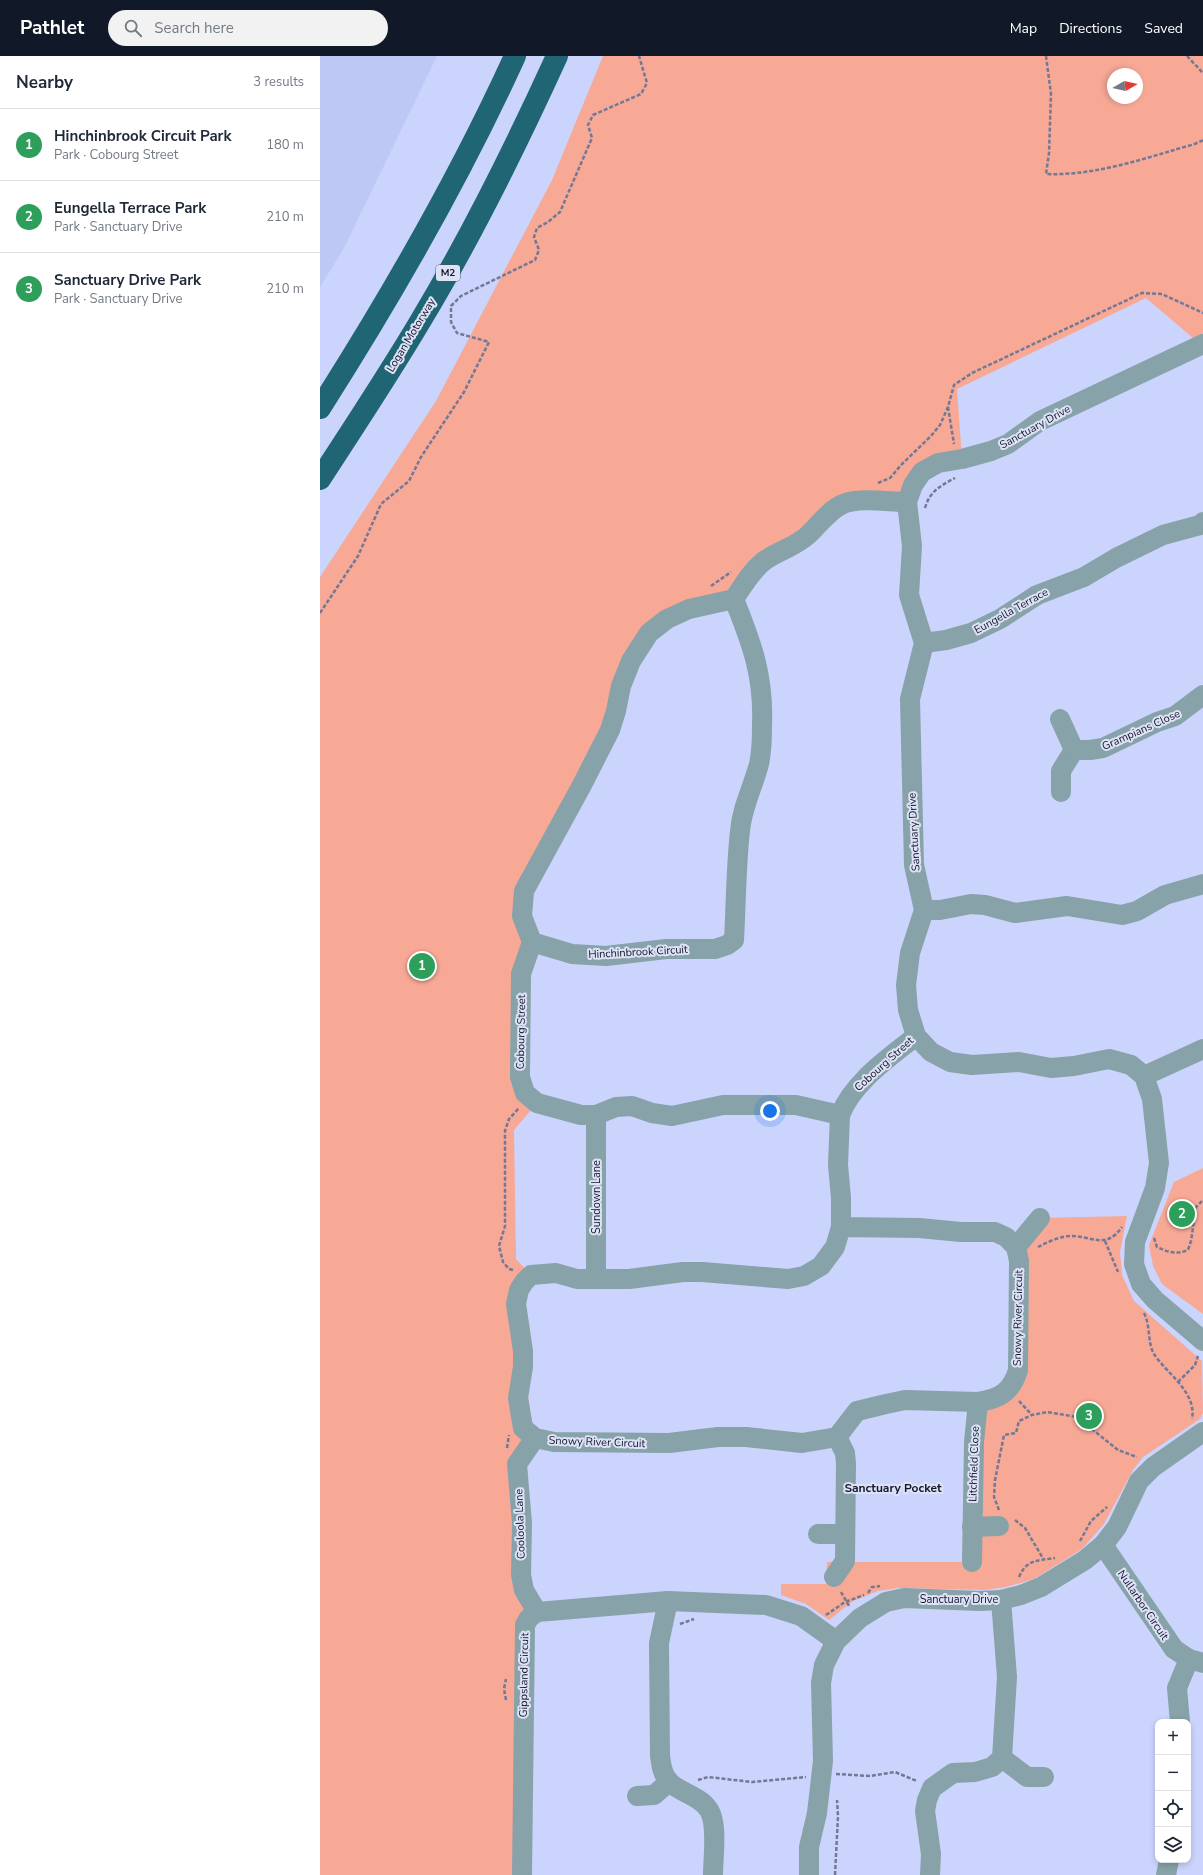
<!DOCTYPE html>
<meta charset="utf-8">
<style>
body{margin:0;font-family:"Nunito Sans",sans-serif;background:#f2f2f3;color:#1f2937}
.controls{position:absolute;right:12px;bottom:12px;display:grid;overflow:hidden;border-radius:8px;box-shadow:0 2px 6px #0003}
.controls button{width:36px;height:36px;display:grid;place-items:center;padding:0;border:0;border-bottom:1px solid #e0e1e3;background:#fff;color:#1f2937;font:20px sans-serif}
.compass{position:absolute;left:787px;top:12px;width:36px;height:36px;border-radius:50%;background:#fff;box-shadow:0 2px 6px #0003;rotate:81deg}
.you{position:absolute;left:450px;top:1055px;width:14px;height:14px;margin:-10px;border:3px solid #fff;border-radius:50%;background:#1a73e8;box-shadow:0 0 0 6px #1a73e833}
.badge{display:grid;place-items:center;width:26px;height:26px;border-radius:50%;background:#111827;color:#fff;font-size:13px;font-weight:700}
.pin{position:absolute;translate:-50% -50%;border:2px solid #fff;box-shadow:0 1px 4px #0006}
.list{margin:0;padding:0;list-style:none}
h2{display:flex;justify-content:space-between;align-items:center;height:52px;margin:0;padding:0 16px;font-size:17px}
h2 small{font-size:13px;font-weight:400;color:#747a83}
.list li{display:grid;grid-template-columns:26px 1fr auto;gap:12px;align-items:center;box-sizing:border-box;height:72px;padding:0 16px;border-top:1px solid #e0e1e3}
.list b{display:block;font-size:15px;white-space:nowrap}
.list p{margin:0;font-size:13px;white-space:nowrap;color:#747a83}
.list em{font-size:13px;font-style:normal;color:#747a83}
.icon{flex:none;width:22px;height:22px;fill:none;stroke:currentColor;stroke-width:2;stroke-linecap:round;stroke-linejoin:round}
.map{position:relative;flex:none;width:883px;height:1819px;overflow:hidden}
header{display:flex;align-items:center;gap:24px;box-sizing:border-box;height:56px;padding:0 20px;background:#111827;color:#fff}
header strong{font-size:19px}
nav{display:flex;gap:22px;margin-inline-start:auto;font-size:14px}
.search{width:280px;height:36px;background:#f2f2f3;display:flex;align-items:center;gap:10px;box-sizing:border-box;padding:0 14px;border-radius:22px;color:#747a83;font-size:15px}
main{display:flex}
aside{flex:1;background:#fff}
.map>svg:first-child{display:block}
</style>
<header>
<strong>Pathlet</strong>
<div class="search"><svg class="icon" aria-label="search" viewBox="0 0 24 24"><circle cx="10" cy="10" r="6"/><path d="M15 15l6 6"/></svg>Search here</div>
<nav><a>Map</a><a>Directions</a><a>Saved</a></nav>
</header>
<main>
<aside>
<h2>Nearby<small>3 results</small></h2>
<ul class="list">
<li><span class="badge" style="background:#2e9e5b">1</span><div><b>Hinchinbrook Circuit Park</b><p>Park · Cobourg Street</p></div><em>180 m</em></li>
<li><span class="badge" style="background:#2e9e5b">2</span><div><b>Eungella Terrace Park</b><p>Park · Sanctuary Drive</p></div><em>210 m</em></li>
<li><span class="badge" style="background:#2e9e5b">3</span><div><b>Sanctuary Drive Park</b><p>Park · Sanctuary Drive</p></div><em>210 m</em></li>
</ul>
</aside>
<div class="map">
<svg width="883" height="1819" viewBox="0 0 883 1819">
<rect width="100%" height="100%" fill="#cbd4fc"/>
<!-- built -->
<path fill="#bdc8f5" d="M 0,0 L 117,0 L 24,192 L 0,231 Z"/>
<!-- green -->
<g fill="#f7a996" fill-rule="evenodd">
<path d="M 283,0 L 883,0 L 883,298 L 880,288 L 826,242 L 637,333 L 642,403 L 618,407 L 587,446 L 522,448 L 414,543 L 347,563 L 301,630 L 204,835 L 200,1021 L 217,1047 L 194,1074 L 196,1203 L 211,1219 L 204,1226 L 203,1311 L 215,1382 L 197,1408 L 209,1562 L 202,1819 L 0,1819 L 0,521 L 116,345 L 232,124 ZM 793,18 L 817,18 L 817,42 L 793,42 Z"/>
<path d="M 883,1112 L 883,1258 L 842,1228 L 833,1210 L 829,1189 L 854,1126 Z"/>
<path d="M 807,1160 L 800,1196 L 802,1219 L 814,1245 L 882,1305 L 883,1357 L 880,1363 L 823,1401 L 813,1414 L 784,1468 L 762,1493 L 714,1523 L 686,1531 L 664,1534 L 578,1532 L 558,1535 L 533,1545 L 509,1564 L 486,1548 L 461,1539 L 461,1528 L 506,1528 L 507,1506 L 652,1506 L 658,1346 L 688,1333 L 699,1205 L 720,1162 Z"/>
</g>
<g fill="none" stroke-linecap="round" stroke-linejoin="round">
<!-- path -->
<g stroke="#727895" stroke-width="2.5" stroke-dasharray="4 2" stroke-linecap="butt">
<path d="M 726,0 L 731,38 L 729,97 L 726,118 C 768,120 814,106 854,94 C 863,91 875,89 883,84"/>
<path d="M 867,0 L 883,17"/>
<path d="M 628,351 L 634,388"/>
<path d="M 558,427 L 570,422 L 582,408 L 611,380 L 620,369 L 628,351 L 634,329 L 652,317 L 822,237 L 842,238 L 883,257"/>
<path d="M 605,452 C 610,435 620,430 635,422"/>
<path d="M 391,530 L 411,516"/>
<path d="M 0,557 L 38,500 L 61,448 L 89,425 L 101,401 L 144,336 L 169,286 L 137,277 L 131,266 L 131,250 L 141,240 L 215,204 L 219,194 L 214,181 L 217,172 L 228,166 L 240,156 L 272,82 L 268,69 L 273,59 L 321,38 L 327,27 L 319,0"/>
<path d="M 834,1182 L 837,1191 C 848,1196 856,1199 868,1194 L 871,1185 L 876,1151 L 883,1144"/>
<path d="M 785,1185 L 798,1216"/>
<path d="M 718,1191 C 728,1186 740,1180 751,1180 C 772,1180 786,1194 802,1171"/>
<path d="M 193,1214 L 189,1213 L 183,1206 L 179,1190 L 185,1170 L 185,1075 L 189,1063 L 199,1052"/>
<path d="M 824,1257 C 831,1271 827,1286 834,1298 C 847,1318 877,1336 872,1363"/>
<path d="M 858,1326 L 875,1309 L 878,1300"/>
<path d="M 699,1345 L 712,1359"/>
<path d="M 187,1392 L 189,1379"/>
<path d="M 679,1454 L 674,1441 L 675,1424 L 684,1379 L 696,1377 L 699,1365 L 712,1359 L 727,1356 L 757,1361 L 798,1394 L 817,1401"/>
<path d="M 695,1464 L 705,1472 L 724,1504"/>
<path d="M 760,1485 L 771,1465 L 787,1451"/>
<path d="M 699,1521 C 707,1503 717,1505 735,1502"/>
<path d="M 521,1536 L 529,1550"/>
<path d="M 548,1537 L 552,1531 L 560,1530"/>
<path d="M 506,1559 L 525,1546 L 544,1539"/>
<path d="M 360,1568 L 374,1563"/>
<path d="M 186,1644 L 184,1633 L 186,1623"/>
<path d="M 516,1718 L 550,1720 L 575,1716 L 597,1725"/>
<path d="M 378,1724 L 388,1721 L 432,1726 L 486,1721"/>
<path d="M 515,1819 L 518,1760 L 517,1744"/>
</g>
<!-- minor -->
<g stroke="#87a2a9" stroke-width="20">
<path d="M 883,288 L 720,365 L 688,388 L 671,395 L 642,403 L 618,407 L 602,416 L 593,429 L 587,446 L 592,490 L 589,539 L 604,587 L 590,643 L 594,809 L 604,854 L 590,897 L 586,929 L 588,954 L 596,980 L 611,996 L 630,1006 L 652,1009 L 699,1006 L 731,1012 L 754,1010 L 789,1003 L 811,1009 L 824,1020 L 832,1043 L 839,1107 L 835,1132 L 815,1186 L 814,1208 L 821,1228 L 835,1244 L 883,1285"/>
<path d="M 604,587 L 626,584 L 651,577 L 680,563 L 717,539 L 764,521 L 796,502 L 843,479 L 880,469 L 883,466"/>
<path d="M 740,663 L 754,694 L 741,715 L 741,736"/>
<path d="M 754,694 L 770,694 L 783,692 L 837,666 L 855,660 L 883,639"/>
<path d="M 604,854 L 620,854 L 651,848 L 665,849 L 695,857 L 747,850 L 802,859 L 817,855 L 845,839 L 883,828"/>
<path d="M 212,886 L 202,860 L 204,835 L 262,729 L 290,674 L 296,655 L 301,630 L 311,605 L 329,577 L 347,563 L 369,553 L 414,543 C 423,530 431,515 444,505 C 458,495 475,491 488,479 C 499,469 509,454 523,448 C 541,441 567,446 587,446"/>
<path d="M 212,886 L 201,918 L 200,1021 L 205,1037 L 217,1047 L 261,1059 L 276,1059 L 296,1051 L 312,1050 L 332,1057 L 352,1060 L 403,1049 L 476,1049 L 520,1059 C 534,1025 569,1002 596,980"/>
<path d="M 212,886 L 252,898 L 286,900 L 346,893 L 395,893 L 407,889 L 414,884 C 416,848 416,811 420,775 C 422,751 433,731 439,708 C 442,695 442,682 442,669 C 444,620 432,588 414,543"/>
<path d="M 824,1020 L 883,993"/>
<path d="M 276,1059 L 276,1223"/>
<path d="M 520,1059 L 518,1109 L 521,1142 L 521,1171 L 515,1191 L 501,1210 L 484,1220 L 468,1223 L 382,1216 L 363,1216 L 309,1223 L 257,1223 L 236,1217 L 211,1219 L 204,1226 L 199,1234 L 196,1248 L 203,1295 L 203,1311 L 198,1342 L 203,1372 L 215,1382 L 234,1386 L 349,1387 L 398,1381 L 426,1381 L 482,1387 L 517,1381 L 537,1355 L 566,1348 L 585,1344 L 658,1346 C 680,1343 692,1335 698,1314 L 699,1205 L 696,1191 L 686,1181 L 675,1176 L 641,1176 L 599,1172 L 521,1171"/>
<path d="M 696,1191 L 720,1162"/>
<path d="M 215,1382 L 197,1408 L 202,1467 L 201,1519 L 204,1534 L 217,1556"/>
<path d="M 652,1471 L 679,1470"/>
<path d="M 498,1478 L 525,1478"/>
<path d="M 783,1489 L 854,1593 L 869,1603"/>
<path d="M 652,1506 L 654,1386 L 658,1346"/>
<path d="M 514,1521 L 525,1505 L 526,1408 L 525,1397 L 517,1381"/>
<path d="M 348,1545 L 339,1587 L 340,1700 C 341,1705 341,1710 343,1715 C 350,1737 378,1736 389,1754 C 398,1768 393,1802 393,1819"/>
<path d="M 860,1666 L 857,1632 L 869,1603 L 883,1607"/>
<path d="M 682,1702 L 707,1721 L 724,1721"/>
<path d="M 317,1740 L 334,1739 L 349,1726"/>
<path d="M 202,1819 L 205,1569 L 209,1562 L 217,1556 L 348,1545 L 446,1549 L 481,1560 L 516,1585"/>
<path d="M 489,1819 L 489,1791 L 497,1757 L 503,1705 L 501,1627 L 504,1609 L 516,1585 L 540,1562 L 566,1546 L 584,1542 L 659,1545 L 681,1544 L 701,1539 L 721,1531 L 765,1504 L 783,1489 L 797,1471 L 819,1425 L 833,1411 L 883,1376"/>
<path d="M 610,1819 L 611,1798 L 605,1755 L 607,1744 L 612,1732 L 633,1717 L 655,1716 L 672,1711 L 682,1702 L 687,1621 L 681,1544"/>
<path d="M 846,1819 L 849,1804"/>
</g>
<!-- highway -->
<g stroke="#206574" stroke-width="22">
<path d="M 0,352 C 72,239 139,123 195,0"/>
<path d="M 0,423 C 34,371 69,318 101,264 C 152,179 196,90 237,0"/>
</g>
</g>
<g text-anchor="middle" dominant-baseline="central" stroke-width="4" stroke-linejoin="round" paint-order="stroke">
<!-- shield labels -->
<rect fill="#dde2f7" stroke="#505466" stroke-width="1" x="116" y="209" width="24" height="16" rx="3"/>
<g font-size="10" font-weight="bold" fill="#131728">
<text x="128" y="217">M2</text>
</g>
<!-- street labels -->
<g font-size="11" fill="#131728" stroke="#dde2f7">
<text transform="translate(91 279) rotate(-59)">Logan Motorway</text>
<text transform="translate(715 371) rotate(-29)">Sanctuary Drive</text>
<text transform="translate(691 555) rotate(-29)">Eungella Terrace</text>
<text transform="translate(821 674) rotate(-24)">Grampians Close</text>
<text transform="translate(594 776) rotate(-93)">Sanctuary Drive</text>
<text transform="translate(318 896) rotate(-3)">Hinchinbrook Circuit</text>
<text transform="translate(201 976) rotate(-89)">Cobourg Street</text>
<text transform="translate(564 1008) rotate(-42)">Cobourg Street</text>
<text transform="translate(276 1141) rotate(-90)">Sundown Lane</text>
<text transform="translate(698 1262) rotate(-89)">Snowy River Circuit</text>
<text transform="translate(277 1386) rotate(2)">Snowy River Circuit</text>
<text transform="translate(654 1408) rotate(-88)">Litchfield Close</text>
<text transform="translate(200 1468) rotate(-92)">Cooloola Lane</text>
<text x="639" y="1543">Sanctuary Drive</text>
<text transform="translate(823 1549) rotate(56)">Nullarbor Circuit</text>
<text transform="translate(204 1619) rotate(-89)">Gippsland Circuit</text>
</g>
<!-- neighbourhood labels -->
<g font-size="12" font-weight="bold" fill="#131728" stroke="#dde2f7">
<text x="573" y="1432">Sanctuary Pocket</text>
</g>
</g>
</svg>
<div class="controls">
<button>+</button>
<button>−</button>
<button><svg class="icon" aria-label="locate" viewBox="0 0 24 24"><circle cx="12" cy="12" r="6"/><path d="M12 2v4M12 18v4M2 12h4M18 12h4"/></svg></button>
<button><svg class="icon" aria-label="layers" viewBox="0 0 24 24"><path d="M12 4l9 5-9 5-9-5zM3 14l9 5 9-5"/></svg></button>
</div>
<svg class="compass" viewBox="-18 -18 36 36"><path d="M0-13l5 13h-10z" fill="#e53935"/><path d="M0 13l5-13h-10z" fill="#747a83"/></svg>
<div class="you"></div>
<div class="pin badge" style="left:102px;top:910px;background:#2e9e5b">1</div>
<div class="pin badge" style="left:862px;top:1158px;background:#2e9e5b">2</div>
<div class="pin badge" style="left:769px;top:1360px;background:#2e9e5b">3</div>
</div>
</main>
